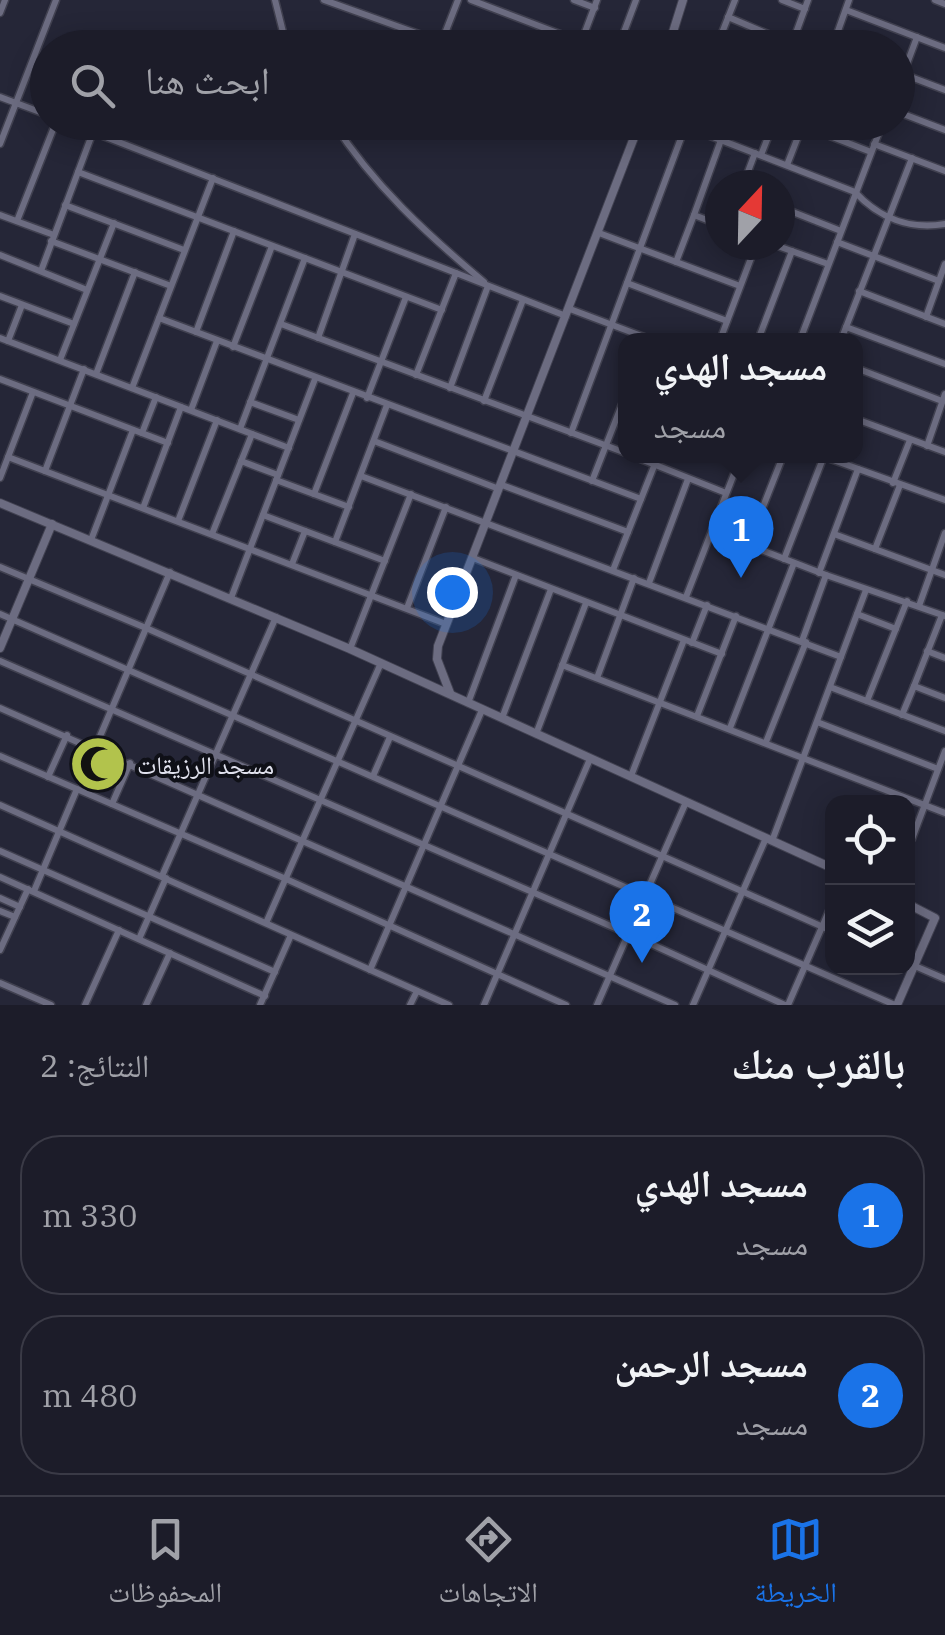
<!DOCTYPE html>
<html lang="ar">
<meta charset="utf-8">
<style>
body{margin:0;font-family:"IBM Plex Serif","Noto Naskh Arabic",serif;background:#292935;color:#f1f3f6;direction:rtl}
.controls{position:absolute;right:30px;bottom:30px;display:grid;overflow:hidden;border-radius:20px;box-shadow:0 5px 25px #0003}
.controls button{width:90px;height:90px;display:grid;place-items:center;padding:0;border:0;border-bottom:2px solid #3a3a46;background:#1c1c29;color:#f1f3f6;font:50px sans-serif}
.compass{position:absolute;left:705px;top:170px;width:90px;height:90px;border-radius:50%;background:#1c1c29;box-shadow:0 5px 25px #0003;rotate:22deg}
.you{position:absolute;left:452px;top:592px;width:35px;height:35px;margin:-25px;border:8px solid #fff;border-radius:50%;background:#1a73e8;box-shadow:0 0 0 15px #1a73e833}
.badge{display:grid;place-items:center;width:65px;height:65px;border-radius:50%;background:#1a73e8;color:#fff;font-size:32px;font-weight:700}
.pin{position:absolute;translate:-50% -82px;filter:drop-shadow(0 2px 5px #0008)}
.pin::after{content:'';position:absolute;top:52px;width:35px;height:30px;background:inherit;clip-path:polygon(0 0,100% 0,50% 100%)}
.popup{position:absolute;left:618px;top:333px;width:245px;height:130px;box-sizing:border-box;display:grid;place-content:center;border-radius:20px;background:#1c1c29;filter:drop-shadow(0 2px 8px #0005);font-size:32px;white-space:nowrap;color:#a0a1a8}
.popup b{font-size:38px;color:#f1f3f6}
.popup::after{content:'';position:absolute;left:50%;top:100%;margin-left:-20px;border:20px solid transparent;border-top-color:#1c1c29}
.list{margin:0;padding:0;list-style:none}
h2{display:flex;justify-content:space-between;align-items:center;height:130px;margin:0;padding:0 40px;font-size:42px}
h2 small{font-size:32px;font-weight:400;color:#a0a1a8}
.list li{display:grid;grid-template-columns:65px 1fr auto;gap:30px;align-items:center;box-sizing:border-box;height:160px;margin:0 20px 20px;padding:0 20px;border:2px solid #3a3a46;border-radius:40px}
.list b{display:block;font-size:38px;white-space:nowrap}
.list p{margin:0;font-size:32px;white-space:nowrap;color:#a0a1a8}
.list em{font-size:32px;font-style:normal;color:#a0a1a8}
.icon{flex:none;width:55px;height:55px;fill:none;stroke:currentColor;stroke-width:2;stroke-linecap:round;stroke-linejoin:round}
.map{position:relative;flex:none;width:945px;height:1005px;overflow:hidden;direction:ltr}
.search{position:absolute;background:#1c1c29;box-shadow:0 5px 25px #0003;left:30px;right:30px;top:30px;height:110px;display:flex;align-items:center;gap:25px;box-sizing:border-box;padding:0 35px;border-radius:55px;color:#a0a1a8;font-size:38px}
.sheet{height:490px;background:#1c1c29}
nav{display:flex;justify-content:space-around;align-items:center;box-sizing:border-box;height:140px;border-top:2px solid #3a3a46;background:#1c1c29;font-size:28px;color:#a0a1a8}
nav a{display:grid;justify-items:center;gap:5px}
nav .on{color:#1a73e8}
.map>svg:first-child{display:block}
</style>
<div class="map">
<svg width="945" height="1005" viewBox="0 0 945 1005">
<rect width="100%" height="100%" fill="#252637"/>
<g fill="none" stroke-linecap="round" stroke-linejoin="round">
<!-- minor casing -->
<g stroke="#414150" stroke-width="9">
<g id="minor">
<path d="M 275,0 L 287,48"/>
<path d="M 324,0 L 458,48"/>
<path d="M 471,0 L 581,42"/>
<path d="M 574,0 L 595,8"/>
<path d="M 782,0 L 805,9"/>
<path d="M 935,0 L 945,4"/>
<path d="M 846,10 L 945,48"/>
<path d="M 0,13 L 5,0"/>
<path d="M 728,17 L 801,48"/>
<path d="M 442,41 L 458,0"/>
<path d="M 792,44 L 808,0"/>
<path d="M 579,48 L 597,0"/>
<path d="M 618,48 L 636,0"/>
<path d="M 716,48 L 735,0"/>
<path d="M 832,48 L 849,0"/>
<path d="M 903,74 L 945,90"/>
<path d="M 898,88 L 917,37"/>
<path d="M 0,97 L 48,115"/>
<path d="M 898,112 L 945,130"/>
<path d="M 67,122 L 456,273"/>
<path d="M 333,122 C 373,185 427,234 484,282"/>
<path d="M 674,122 L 855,192 C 879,218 910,230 945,224"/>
<path d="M 794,122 L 871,152"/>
<path d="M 0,144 L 56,0"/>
<path d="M 874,144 L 945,171"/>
<path d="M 761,155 L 774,122"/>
<path d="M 787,165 L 803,124"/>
<path d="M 78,172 L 442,310"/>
<path d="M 743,185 L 755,153"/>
<path d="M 65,205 L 184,250"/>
<path d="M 780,207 L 841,231"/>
<path d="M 0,215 L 54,235"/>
<path d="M 17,221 L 56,122"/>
<path d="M 720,225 L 694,215 L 721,140"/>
<path d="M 599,233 L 740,286"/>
<path d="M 51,241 L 171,286"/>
<path d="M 837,242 L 939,281"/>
<path d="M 775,245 L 828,264"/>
<path d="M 0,255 L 87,290"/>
<path d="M 676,262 L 694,215"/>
<path d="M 41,271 L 93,132"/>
<path d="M 627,283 L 727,321"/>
<path d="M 859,291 L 945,324"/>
<path d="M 0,296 L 74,324"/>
<path d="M 570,309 L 652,340"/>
<path d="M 926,317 L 945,264"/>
<path d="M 159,318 L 641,499"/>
<path d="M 281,324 L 626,453"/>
<path d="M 846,327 L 945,364"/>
<path d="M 196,332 L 234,231"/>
<path d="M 0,338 L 289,448"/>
<path d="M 318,338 L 355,234"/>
<path d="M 720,340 L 756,245"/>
<path d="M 758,340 L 792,251"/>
<path d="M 800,340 L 883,122"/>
<path d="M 841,340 L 912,158"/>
<path d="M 8,341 L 22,305"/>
<path d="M 233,347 L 272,246"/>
<path d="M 60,360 L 114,223"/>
<path d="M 856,368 L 942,401"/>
<path d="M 96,374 L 135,272"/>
<path d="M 416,375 L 456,273 L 566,316"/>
<path d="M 0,379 L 168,443"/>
<path d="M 132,388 L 213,178"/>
<path d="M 450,388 L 488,286"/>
<path d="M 367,398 L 406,297"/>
<path d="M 484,401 L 523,300"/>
<path d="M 250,402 L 299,420"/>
<path d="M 191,410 L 217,341"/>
<path d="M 856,419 L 945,452"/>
<path d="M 240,429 L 305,258"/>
<path d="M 142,433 L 156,397"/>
<path d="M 571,433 L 687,122"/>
<path d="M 374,441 L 499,489"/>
<path d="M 927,446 L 945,394"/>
<path d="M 633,456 L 726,493"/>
<path d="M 725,456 L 739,461"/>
<path d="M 822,456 L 945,500"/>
<path d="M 8,457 L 446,624"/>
<path d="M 241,461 L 278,475"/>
<path d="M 45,471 L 84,369"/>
<path d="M 361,476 L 841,657"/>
<path d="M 0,478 L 33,392"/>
<path d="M 276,480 L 349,507"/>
<path d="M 592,481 L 626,394"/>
<path d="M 893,483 L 910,440"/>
<path d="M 502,485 L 628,532"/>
<path d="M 314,494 L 353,393"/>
<path d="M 143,508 L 181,407"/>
<path d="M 263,515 L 385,561"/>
<path d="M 178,521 L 217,420"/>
<path d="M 712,531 L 826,575 L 945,616"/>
<path d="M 212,534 L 252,434"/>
<path d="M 834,534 L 945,575"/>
<path d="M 91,540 L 133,430"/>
<path d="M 335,542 L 387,405"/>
<path d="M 748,545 L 783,456"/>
<path d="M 875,549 L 900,485"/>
<path d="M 473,558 L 722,654"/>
<path d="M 784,559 L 824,456"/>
<path d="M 292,564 L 305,531"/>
<path d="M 0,567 L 146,628 L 832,931"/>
<path d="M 613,570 L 658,456"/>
<path d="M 819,573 L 858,469"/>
<path d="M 649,583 L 688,479"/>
<path d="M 686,597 L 741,456"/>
<path d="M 231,598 L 315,379"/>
<path d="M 919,606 L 945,533"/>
<path d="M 407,608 L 446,507"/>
<path d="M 0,614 L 895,1005"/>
<path d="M 857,614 L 896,629"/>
<path d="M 802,641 L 826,575"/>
<path d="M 692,643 L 707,605"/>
<path d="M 350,649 L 411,494"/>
<path d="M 927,651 L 945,658"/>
<path d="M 0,661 L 629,934 L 785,1005"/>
<path d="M 562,665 L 945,813"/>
<path d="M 597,678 L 634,578"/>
<path d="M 914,686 L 942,615"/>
<path d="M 830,687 L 945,731"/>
<path d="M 867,701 L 907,601"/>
<path d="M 468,703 L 516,575"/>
<path d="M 0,708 L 675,1005"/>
<path d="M 902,715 L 914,686 L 945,698"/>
<path d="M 697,716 L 736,616"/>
<path d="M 502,718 L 551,589"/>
<path d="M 817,722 L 938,769"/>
<path d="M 730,728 L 794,563"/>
<path d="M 536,734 L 586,603"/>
<path d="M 766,742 L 806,642"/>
<path d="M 95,748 L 170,572"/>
<path d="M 0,756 L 286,879 L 566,1005"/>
<path d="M 373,776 L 390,737"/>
<path d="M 631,776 L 684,640"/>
<path d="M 48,777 L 67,735"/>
<path d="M 112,804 L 130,763"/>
<path d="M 0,805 L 449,1005"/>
<path d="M 912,839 L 945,751"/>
<path d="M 772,841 L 866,590"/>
<path d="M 0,851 L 275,972"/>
<path d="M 162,876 L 276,617"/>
<path d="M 0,877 L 265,996"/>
<path d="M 34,891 L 77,789"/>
<path d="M 0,898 L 20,907"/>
<path d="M 0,911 L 15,917"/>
<path d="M 266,923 L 381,663"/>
<path d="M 139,939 L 166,878"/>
<path d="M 0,950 L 28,889"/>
<path d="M 908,963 L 945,979"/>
<path d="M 370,970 L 482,710"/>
<path d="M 0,983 L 51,1005"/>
<path d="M 85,1005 L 119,930"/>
<path d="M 146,1005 L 170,953"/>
<path d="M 260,1005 L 291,935"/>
<path d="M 410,1005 L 417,991"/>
<path d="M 484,1005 L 590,759"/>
<path d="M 597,1005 L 686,802"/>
<path d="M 693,1005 L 766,838"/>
<path d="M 788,1005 L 832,904"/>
</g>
</g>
<!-- tertiary casing -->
<g stroke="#414150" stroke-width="10">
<g id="tertiary">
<path d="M 668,48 L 683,0"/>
<path d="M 0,503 L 350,649 L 832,868"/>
<path d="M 0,648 L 52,524"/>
<path d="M 450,693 L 437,659 L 438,646 L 640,122"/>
<path d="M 897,1005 L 935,918 L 908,904"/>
</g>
</g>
<!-- minor -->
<use href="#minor" stroke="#6c6c81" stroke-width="6"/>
<!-- tertiary -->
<use href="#tertiary" stroke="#6c6c81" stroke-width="8"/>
</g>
<!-- icons -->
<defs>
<g id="mosque-disc" transform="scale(2.875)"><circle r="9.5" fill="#b2c34c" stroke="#0f1017"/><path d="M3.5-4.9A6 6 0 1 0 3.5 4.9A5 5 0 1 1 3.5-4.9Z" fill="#111"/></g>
</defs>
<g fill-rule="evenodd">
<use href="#mosque-disc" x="98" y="764"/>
</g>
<g text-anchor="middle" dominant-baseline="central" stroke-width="8" stroke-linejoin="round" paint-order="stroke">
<!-- poi labels -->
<g font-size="25" fill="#e0e1ed" stroke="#0f1017" text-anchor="start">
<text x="137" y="764">مسجد الرزيقات</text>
</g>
</g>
</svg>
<div class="controls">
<button><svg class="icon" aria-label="locate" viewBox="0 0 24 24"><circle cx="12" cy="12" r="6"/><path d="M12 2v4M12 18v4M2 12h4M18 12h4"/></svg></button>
<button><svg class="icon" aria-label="layers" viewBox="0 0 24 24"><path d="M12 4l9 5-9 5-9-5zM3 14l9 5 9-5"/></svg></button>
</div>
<svg class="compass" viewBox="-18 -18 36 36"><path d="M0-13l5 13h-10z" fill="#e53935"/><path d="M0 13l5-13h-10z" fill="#a0a1a8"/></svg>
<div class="you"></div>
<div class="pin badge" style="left:741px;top:578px">1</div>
<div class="popup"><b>مسجد الهدي</b>مسجد</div>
<div class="pin badge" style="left:642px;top:963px">2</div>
<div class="search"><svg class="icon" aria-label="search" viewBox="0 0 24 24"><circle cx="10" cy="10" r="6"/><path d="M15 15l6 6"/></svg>ابحث هنا</div>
</div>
<section class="sheet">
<h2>بالقرب منك<small>النتائج: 2</small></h2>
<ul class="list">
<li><span class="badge">1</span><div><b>مسجد الهدي</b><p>مسجد</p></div><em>330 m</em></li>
<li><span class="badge">2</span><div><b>مسجد الرحمن</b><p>مسجد</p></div><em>480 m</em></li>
</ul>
</section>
<nav>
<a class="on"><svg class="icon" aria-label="map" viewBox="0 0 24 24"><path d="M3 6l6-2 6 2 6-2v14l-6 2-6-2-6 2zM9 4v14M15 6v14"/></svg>الخريطة</a>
<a><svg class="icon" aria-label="directions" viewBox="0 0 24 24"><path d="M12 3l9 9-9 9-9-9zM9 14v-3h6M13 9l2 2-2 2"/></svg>الاتجاهات</a>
<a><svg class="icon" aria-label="saved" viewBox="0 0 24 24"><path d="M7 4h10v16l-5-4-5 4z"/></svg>المحفوظات</a>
</nav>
